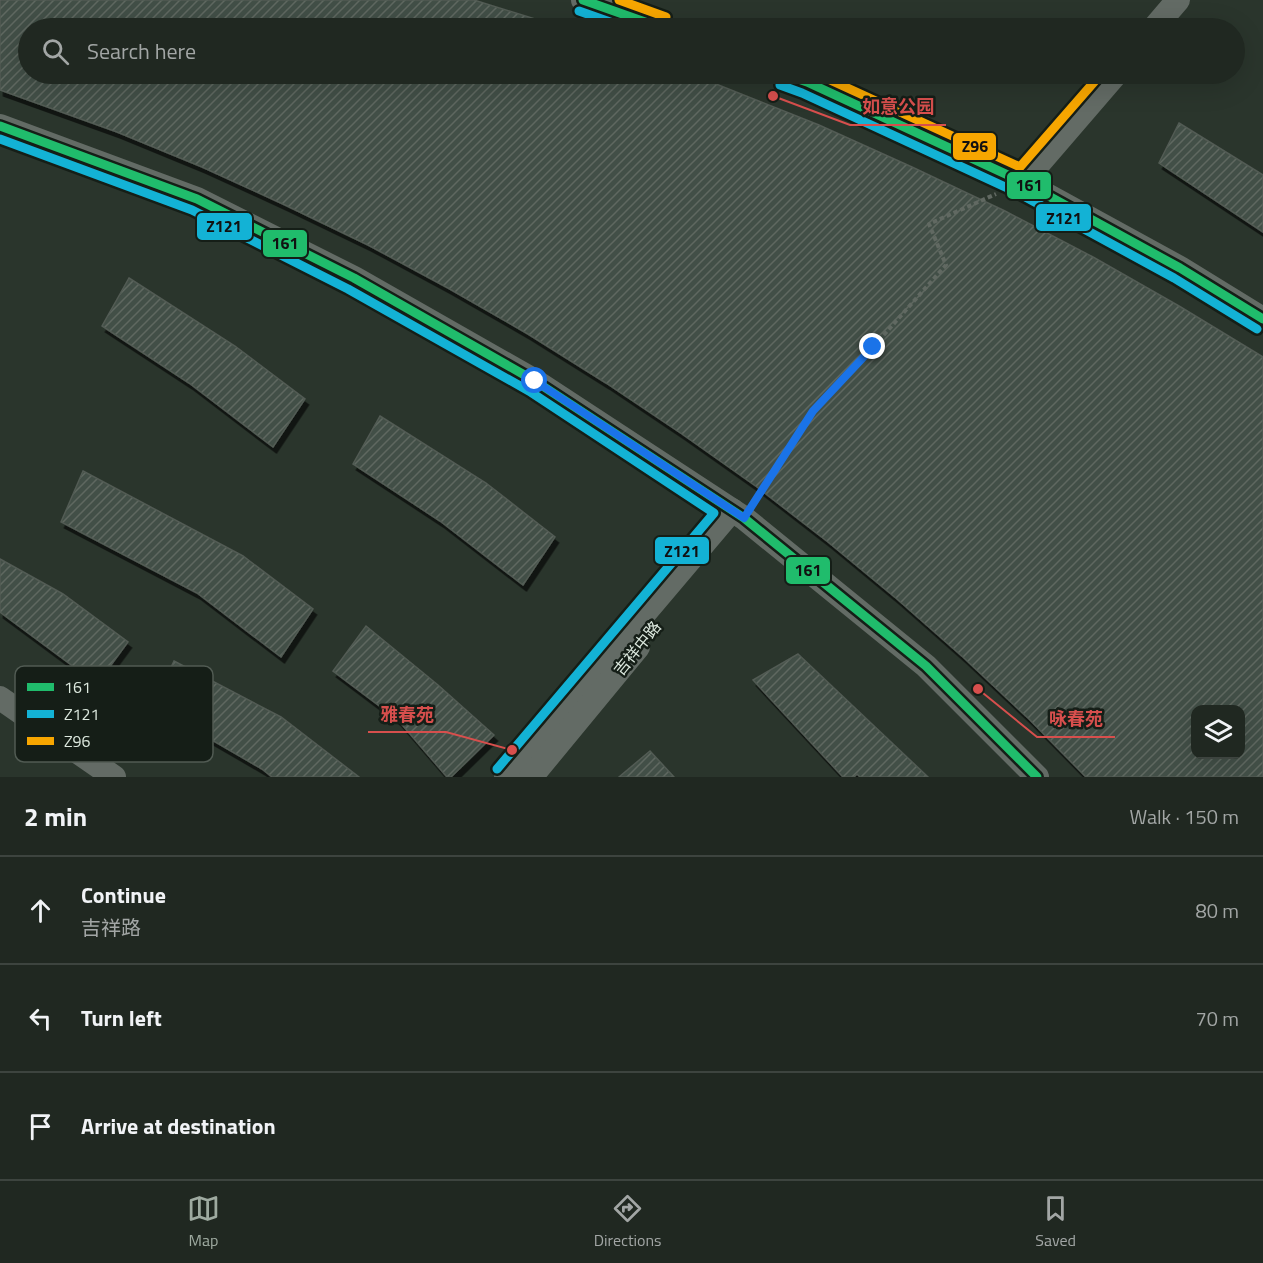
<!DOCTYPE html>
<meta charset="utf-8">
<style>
body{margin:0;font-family:"Titillium Web","Noto Sans SC",sans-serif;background:#28302a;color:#f1f3f6}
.controls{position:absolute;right:18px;bottom:18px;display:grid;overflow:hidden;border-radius:12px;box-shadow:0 6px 24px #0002}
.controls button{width:54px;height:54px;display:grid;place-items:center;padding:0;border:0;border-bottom:2px solid #3d443f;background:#202821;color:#f1f3f6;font:30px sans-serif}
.stop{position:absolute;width:18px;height:18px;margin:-14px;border:4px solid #1a73e8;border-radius:50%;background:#fff}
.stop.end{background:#1a73e8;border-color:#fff;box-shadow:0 2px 6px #0008}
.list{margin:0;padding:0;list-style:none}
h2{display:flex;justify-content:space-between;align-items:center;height:78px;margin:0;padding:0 24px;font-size:26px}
h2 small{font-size:20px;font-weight:400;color:#a2a6a5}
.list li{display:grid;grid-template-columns:39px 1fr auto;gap:18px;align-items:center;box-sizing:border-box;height:108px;padding:0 24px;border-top:2px solid #3d443f}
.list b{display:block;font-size:22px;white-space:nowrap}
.list p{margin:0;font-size:20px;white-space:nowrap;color:#a2a6a5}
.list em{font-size:20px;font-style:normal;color:#a2a6a5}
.icon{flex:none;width:33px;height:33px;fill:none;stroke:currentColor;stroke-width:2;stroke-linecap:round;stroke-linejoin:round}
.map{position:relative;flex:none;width:1263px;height:777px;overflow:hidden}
.search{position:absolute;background:#202821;box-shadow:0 6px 24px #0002;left:18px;right:18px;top:18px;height:66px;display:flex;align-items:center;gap:15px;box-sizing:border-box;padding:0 21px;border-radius:33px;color:#a2a6a5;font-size:22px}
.sheet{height:402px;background:#202821}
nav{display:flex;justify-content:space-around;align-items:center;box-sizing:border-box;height:84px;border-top:2px solid #3d443f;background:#202821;font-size:16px;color:#a2a6a5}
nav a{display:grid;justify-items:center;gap:3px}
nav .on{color:#9eaaa0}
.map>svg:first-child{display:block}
</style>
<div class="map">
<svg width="1263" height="777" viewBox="0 0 1263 777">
<defs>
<pattern id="building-hatch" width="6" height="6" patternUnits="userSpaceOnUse" patternTransform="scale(1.5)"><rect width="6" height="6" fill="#434f46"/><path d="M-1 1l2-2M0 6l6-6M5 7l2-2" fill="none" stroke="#5e6860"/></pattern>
<filter id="shadow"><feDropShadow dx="3.5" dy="6" stdDeviation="0" flood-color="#0009"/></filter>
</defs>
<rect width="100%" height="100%" fill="#2a352c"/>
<!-- building -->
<g fill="url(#building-hatch)" stroke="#525b54" stroke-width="1.5" fill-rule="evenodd" filter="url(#shadow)">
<path d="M 0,0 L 474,0 L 564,28 L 28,28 L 28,74 L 691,74 L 819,125 L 912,167 L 1005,211 L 1093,257 L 1179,306 L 1263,357 L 1263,777 L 1086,777 L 1029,719 L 964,658 L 897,599 L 828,542 L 757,487 L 682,434 L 606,383 L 528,334 L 448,288 L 368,245 L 285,205 L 202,167 L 117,132 L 0,90 ZM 1196,710 L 1240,710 L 1240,754 L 1196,754 Z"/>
<path d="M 1179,123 L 1263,175 L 1263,232 L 1159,163 Z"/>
<path d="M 129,278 L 235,346 L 305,399 L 273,447 L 189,383 L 102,326 Z"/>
<path d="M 380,416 L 486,483 L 555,537 L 523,585 L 440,521 L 353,464 Z"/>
<path d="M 83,471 L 243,556 L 313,609 L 281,657 L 197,593 L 61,522 Z"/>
<path d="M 0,559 L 63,594 L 128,642 L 97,684 L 0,612 Z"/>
<path d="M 366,626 L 438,685 L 494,735 L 451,777 L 447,777 L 398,720 L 333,671 Z"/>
<path d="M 798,654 L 928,777 L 860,777 L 857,774 L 854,777 L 843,777 L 753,680 Z"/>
<path d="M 174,661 L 281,717 L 359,777 L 272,777 L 262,769 L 153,706 Z"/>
<path d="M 650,751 L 674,777 L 619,777 Z"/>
</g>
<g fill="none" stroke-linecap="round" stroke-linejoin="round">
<!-- path -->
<path stroke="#616962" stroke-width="4" stroke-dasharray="4.5 3" stroke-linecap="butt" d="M 755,500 L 813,411 L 873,347 L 946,265 L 929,224 L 996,194"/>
<!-- minor -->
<g stroke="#636b65" stroke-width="24">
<path d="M 583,0 L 662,28"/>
<path d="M 1154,28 L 1178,0"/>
<path d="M 784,74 L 807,82 L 1023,182 L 1180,268 L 1263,319"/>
<path d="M 0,126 L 197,199 L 354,278 L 535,381 L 744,518 L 926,666 L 1037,777"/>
<path d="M 1023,182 L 1116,74"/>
<path d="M 0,698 L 114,777"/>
<path d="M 506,777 L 732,510"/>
<path d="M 531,777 L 638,647"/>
</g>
<!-- bus-1 casing -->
<g stroke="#151e17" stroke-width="14">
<g id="bus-1">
<path d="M 583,0 L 662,28"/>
<path d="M 784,74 L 807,82 L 1023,182 L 1180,268 L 1263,319"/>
<path d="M 0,126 L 197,199 L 354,278 L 535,381 L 744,518 L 926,666 L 1037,777"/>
</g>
</g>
<!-- bus-2 casing -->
<g stroke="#151e17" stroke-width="14">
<g id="bus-2">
<path d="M 579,11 L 627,28"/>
<path d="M 780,85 L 802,93 L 1018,193 L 1174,278 L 1257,329"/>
<path d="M 0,139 L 192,210 L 348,289 L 529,391 L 714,513 L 497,769"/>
</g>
</g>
<!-- bus-3 casing -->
<g stroke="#151e17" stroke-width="14">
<g id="bus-3">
<path d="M 619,0 L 666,17"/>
<path d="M 817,74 L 1020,167 L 1101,74"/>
</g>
</g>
<!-- bus-1 -->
<use href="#bus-1" stroke="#20bc6c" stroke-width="9"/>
<!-- bus-2 -->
<use href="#bus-2" stroke="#13b2d5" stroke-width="9"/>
<!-- bus-3 -->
<use href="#bus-3" stroke="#f7a600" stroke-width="9"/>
</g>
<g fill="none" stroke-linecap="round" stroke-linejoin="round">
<!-- route -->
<path stroke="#1a73e8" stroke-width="8" d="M 535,381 L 744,518 L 813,411 L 873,347"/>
</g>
<g text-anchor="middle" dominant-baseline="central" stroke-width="5" stroke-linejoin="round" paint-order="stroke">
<!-- street labels -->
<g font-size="16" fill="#dde9df" stroke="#151e17">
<text transform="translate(637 648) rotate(-51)">吉祥中路</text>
</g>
</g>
<!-- legend -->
<rect x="15" y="666" width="198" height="96" rx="9" fill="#151e17" stroke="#515b53" stroke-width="1.5"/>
<rect x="27" y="683" width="27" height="8" fill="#20bc6c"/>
<rect x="27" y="710" width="27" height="8" fill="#13b2d5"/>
<rect x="27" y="737" width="27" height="8" fill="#f7a600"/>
<g font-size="16" fill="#dde9df">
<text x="64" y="693">161</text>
<text x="64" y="720">Z121</text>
<text x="64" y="747">Z96</text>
</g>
<!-- callouts -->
<path fill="none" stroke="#d74f4d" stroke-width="2" d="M773 96L850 125H946M512 750L446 732H368M978 689L1037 737H1115"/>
<g fill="#d74f4d" stroke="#151e17" stroke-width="2">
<circle cx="773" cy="96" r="6"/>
<circle cx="512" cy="750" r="6"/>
<circle cx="978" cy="689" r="6"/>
</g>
<g font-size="18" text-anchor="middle" font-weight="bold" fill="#d74f4d" stroke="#151e17" stroke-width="5" stroke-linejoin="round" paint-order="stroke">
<text x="898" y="113">如意公园</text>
<text x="407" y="721">雅春苑</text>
<text x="1076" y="725">咏春苑</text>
</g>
<g stroke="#151e17" stroke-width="2">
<rect x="952" y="132" width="45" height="29" rx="6" fill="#f7a600"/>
<rect x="1006" y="171" width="46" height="29" rx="6" fill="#20bc6c"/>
<rect x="1035" y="203" width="57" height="29" rx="6" fill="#13b2d5"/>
<rect x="196" y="212" width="57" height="29" rx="6" fill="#13b2d5"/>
<rect x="262" y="229" width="46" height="29" rx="6" fill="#20bc6c"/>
<rect x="654" y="536" width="56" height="29" rx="6" fill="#13b2d5"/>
<rect x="785" y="556" width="46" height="29" rx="6" fill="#20bc6c"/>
</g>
<g font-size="16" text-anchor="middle" font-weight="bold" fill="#111">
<text x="975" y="152">Z96</text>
<text x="1029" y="191">161</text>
<text x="1064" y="224">Z121</text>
<text x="224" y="232">Z121</text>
<text x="285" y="249">161</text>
<text x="682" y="557">Z121</text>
<text x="808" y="576">161</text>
</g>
</svg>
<div class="controls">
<button><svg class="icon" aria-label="layers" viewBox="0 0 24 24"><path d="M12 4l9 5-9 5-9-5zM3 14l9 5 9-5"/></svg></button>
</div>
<div class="stop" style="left:535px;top:381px"></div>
<div class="stop end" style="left:873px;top:347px"></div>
<div class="search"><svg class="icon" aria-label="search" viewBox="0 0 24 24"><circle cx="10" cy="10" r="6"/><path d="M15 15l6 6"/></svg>Search here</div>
</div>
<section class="sheet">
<h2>2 min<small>Walk · 150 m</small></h2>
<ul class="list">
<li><svg class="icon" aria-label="ahead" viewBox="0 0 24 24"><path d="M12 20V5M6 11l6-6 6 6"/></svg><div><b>Continue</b><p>吉祥路</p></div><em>80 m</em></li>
<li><svg class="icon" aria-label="left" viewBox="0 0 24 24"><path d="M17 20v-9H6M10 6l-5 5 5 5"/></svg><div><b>Turn left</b></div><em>70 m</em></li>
<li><svg class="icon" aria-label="arrive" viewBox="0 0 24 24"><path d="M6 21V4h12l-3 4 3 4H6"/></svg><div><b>Arrive at destination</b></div></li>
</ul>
</section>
<nav>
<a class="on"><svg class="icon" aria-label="map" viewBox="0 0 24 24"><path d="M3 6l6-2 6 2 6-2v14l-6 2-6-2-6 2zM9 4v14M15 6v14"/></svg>Map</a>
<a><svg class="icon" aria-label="directions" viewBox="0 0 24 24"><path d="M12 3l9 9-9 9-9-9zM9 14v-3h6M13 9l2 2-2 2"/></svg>Directions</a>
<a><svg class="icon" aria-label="saved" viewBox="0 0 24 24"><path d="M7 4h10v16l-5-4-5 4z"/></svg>Saved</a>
</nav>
